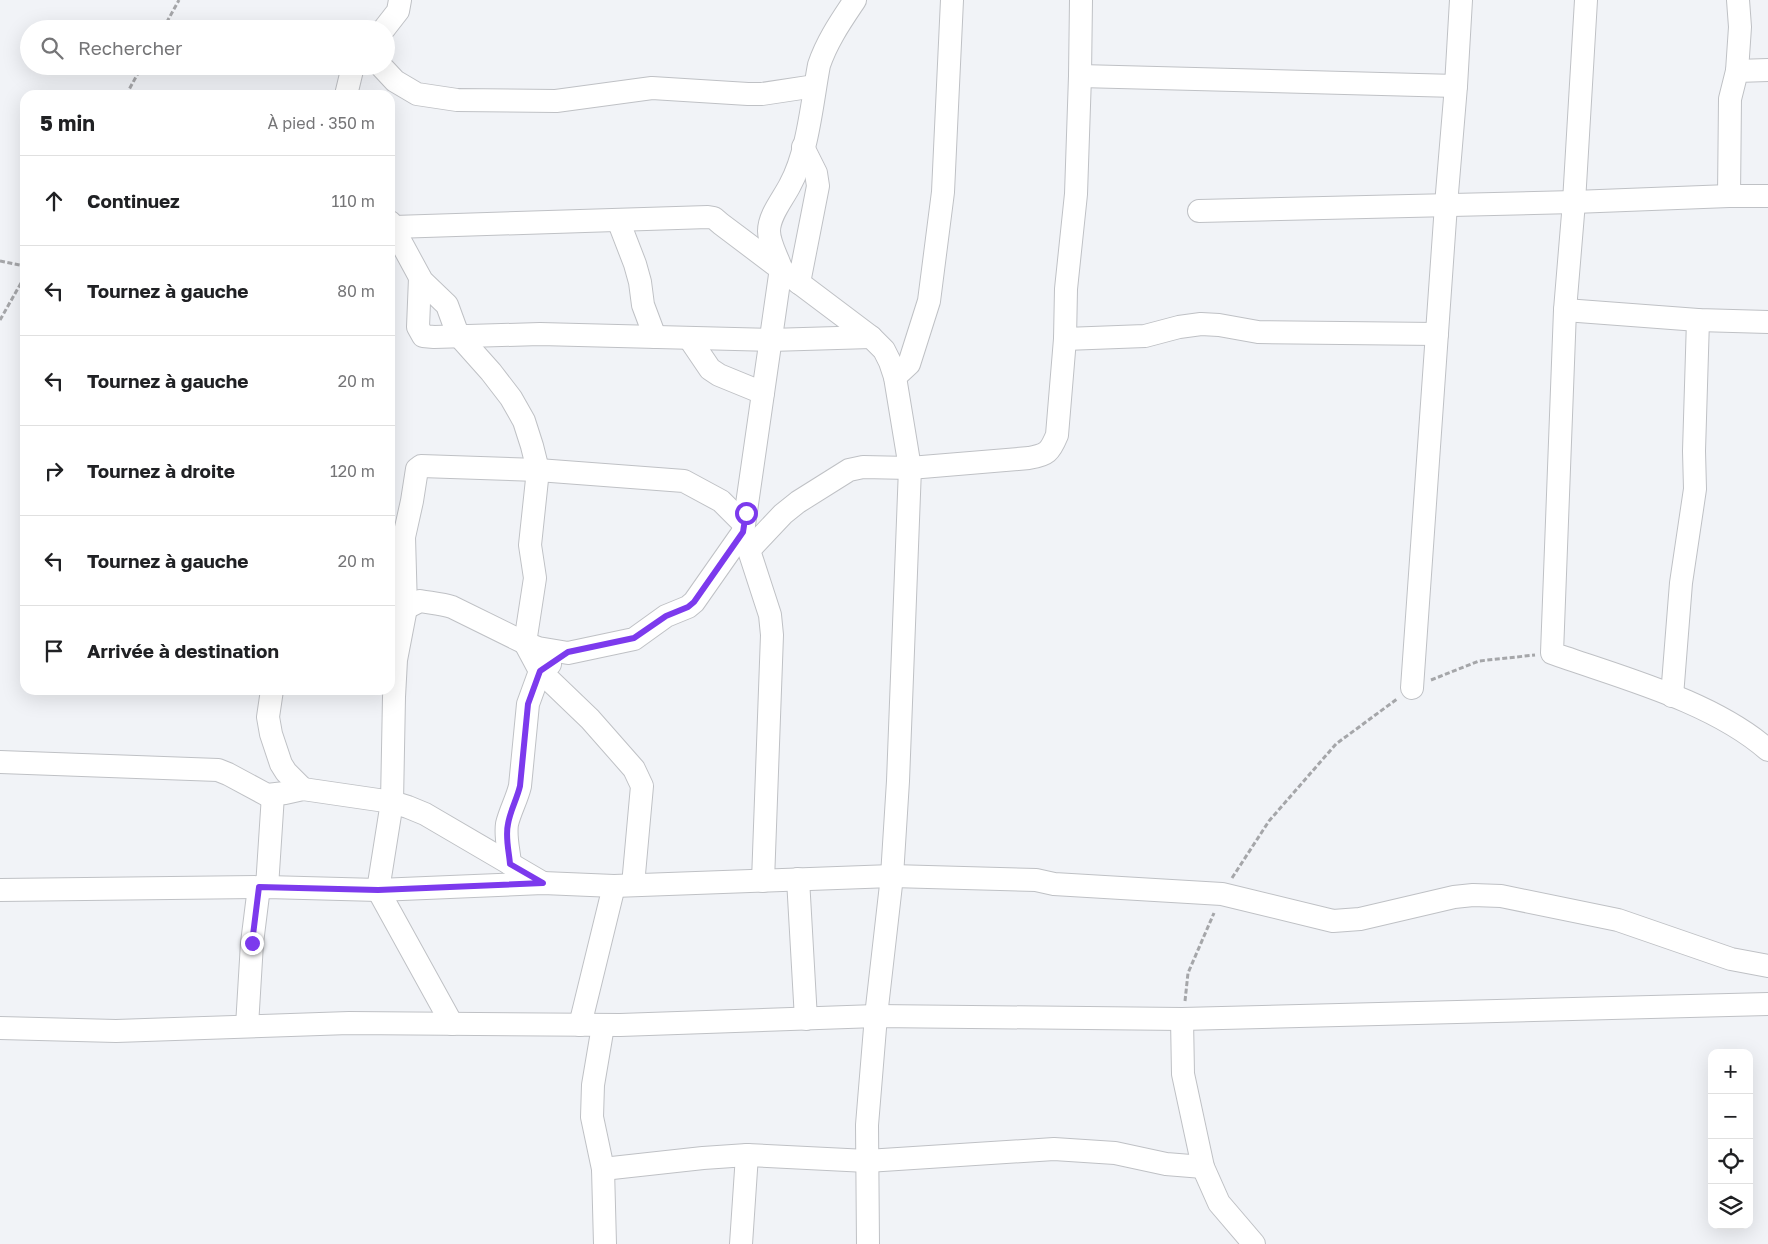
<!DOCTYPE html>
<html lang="fr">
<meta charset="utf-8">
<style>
body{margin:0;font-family:"Golos Text",sans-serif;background:#f6f6f6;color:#202124}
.controls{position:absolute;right:15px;bottom:15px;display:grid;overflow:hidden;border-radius:10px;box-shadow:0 5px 20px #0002}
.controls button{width:45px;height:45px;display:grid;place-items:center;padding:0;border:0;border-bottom:1px solid #e0e0e0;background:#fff;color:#202124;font:25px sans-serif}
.stop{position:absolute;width:15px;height:15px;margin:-11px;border:4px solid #7c3aed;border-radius:50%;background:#fff}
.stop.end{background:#7c3aed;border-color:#fff;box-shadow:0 1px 5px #0008}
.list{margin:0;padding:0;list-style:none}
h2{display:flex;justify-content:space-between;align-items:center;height:65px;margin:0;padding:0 20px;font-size:21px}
h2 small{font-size:16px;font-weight:400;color:#757577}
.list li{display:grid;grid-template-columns:32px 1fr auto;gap:15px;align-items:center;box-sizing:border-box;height:90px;padding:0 20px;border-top:1px solid #e0e0e0}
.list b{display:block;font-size:19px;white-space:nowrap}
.list em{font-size:16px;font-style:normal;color:#757577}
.icon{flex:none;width:28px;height:28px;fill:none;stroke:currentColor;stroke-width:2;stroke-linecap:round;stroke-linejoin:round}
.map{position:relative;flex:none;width:1768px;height:1244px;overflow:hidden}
.search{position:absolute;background:#fff;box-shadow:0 5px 20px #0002;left:20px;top:20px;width:375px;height:55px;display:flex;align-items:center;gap:12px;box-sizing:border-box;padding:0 18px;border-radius:28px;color:#757577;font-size:19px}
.panel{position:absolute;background:#fff;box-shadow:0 5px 20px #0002;left:20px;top:90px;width:375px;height:605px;border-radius:15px}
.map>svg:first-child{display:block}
</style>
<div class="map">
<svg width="1768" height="1244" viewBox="0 0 1768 1244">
<rect width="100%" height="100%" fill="#f1f3f7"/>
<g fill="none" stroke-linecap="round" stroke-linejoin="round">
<!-- minor casing -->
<g stroke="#bfc1c5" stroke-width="24">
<g id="minor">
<path d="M 1586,0 L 1574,202 L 1565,310 L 1552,653 C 1622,678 1712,701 1768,750"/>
<path d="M 384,29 L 398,11 L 400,0"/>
<path d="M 381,66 L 395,81 L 417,94 L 457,100 L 556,101 L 652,88 L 748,94 L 762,94 L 815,86"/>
<path d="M 1737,71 L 1740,27 L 1738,0"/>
<path d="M 1080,76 L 1456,86"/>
<path d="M 346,95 L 353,66"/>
<path d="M 1729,196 L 1730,99 L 1737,71 L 1768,70"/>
<path d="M 1199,211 L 1574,202 L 1729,196 L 1768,196"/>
<path d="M 618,220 L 635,264 L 640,282 L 643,305 L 655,337"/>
<path d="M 390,222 L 422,281 L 447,305 L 458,335 L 491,372 L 511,398 L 524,421 L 532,446 L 538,470 L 530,545 L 535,578 L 525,643 L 540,671 L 590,719 L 634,769 L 642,786 L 633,885"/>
<path d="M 394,227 L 708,217 L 714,218 L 721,224 L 871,337 L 884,350 L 890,362 L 895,377 L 910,468 L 898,781 L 892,876 L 876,1016 L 867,1125 L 868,1244"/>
<path d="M 420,278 L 418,327 L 423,336 L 434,337 L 540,334 L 770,340 L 871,337"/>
<path d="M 799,283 L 818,186 L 816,173 L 803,147"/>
<path d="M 1565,310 L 1698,320 L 1768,322"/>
<path d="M 689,338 L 710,369 L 719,375 L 763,393"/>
<path d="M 1065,339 L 1145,336 L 1179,327 L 1201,324 L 1219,325 L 1258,332 L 1437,334"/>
<path d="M 895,377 L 909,364 L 929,301 L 943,192 L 952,0"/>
<path d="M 749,550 L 783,514 L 798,502 L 849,470 L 863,467 L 910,468 L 1029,458 C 1047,455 1050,452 1057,435 L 1065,339 L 1066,289 L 1076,194 L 1080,76 L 1081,0"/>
<path d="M 393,609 L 406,608 L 420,601 C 431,603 442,604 452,607 L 525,643 L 538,648 L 568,653 L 634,639 L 666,616 L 688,607 L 694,602 L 743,532"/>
<path d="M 1412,688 L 1446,205 L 1456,86 L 1461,0"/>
<path d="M 272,690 L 268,717 L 271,734 L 281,764 L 286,772 L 303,789"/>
<path d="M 1672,696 L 1681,583 L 1695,489 L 1694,451 L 1698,320"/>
<path d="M 0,762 L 218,770 L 228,774 L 267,795 L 285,793 L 303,789 L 392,802 L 408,807 L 425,814 L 543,883"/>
<path d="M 510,864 C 509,851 505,837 507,824 C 510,811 517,799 520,786 L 528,704 L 540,671 L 550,664"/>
<path d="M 798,879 L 806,1019"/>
<path d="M 763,881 L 772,635 L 770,615 L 743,532 L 781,268 C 777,256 769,243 769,231 C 769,215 783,199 790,185 C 808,152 812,102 819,65 C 827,41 841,21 855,0"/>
<path d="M 267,887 L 273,795"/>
<path d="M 0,890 L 267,887 L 378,890 L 543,883 L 614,886 L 892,876 L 1036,880 L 1054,884 L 1222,894 L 1333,921 L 1360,919 L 1454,897 L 1473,895 L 1501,896 L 1618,920 L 1731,959 L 1768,966"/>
<path d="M 1182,1019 L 1183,1074 L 1203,1167 L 1219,1203 L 1254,1244"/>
<path d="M 452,1024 L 378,890 L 392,802 L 394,697 L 396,660 L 406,608 L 404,537 L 412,501 L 417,469 L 421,466 L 538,470 L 684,481 L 721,501 L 744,524"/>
<path d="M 580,1025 L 614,886"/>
<path d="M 247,1026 L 252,943 L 259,887"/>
<path d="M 603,1026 L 593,1085 L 592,1117 L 603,1169 L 605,1244"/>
<path d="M 0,1028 L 116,1031 L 349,1023 L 620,1025 L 876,1016 L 1182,1019 L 1768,1004"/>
<path d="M 603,1169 L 703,1158 L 747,1155 L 867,1161 L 1054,1149 L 1115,1153 L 1166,1164 L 1203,1167"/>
<path d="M 741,1244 L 747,1155"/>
</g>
</g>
<!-- path -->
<g stroke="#a5a6a9" stroke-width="3" stroke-dasharray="5 2.5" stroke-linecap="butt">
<path d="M 163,29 L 179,0"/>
<path d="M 126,95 L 142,66"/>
<path d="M 0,261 L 25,266"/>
<path d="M 0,320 L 25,276"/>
<path d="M 1431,680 L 1479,661 L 1535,655"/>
<path d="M 1232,878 L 1269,821 L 1336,744 L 1397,699"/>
<path d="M 1185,1001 L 1188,973 L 1214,913"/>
</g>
<!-- minor -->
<use href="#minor" stroke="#fff" stroke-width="22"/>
</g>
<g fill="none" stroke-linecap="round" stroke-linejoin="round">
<!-- route -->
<path stroke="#7c3aed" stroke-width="6" d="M 252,943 L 259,887 L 378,890 L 543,883 L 510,864 C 509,851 505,837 508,824 C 510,811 517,799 520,786 L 528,704 L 540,671 L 568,652 L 634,638 L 666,616 L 688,607 L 694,602 L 743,532 L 746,513"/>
</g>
</svg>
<div class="controls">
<button>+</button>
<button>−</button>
<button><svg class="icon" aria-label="locate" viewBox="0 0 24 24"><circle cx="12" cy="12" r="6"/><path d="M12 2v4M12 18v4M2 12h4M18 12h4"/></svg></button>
<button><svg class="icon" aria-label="layers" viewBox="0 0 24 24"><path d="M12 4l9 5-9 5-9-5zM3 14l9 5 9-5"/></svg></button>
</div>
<div class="stop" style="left:746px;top:513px"></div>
<div class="stop end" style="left:252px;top:943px"></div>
<div class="search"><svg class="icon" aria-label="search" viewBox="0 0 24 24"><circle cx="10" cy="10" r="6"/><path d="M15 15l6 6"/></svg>Rechercher</div>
<section class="panel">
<h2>5 min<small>À pied · 350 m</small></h2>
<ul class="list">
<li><svg class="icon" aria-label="ahead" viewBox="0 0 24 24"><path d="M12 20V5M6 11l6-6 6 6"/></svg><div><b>Continuez</b></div><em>110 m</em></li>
<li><svg class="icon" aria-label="left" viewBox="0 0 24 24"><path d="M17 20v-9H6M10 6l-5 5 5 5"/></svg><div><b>Tournez à gauche</b></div><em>80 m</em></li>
<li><svg class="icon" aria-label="left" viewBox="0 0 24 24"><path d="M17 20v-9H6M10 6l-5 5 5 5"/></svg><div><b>Tournez à gauche</b></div><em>20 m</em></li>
<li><svg class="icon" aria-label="right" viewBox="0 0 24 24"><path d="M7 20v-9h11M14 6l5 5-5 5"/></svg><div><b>Tournez à droite</b></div><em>120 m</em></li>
<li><svg class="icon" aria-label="left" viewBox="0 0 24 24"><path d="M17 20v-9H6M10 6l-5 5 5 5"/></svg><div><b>Tournez à gauche</b></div><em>20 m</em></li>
<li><svg class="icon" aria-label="arrive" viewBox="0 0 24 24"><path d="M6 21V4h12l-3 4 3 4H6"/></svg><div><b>Arrivée à destination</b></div></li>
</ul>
</section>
</div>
